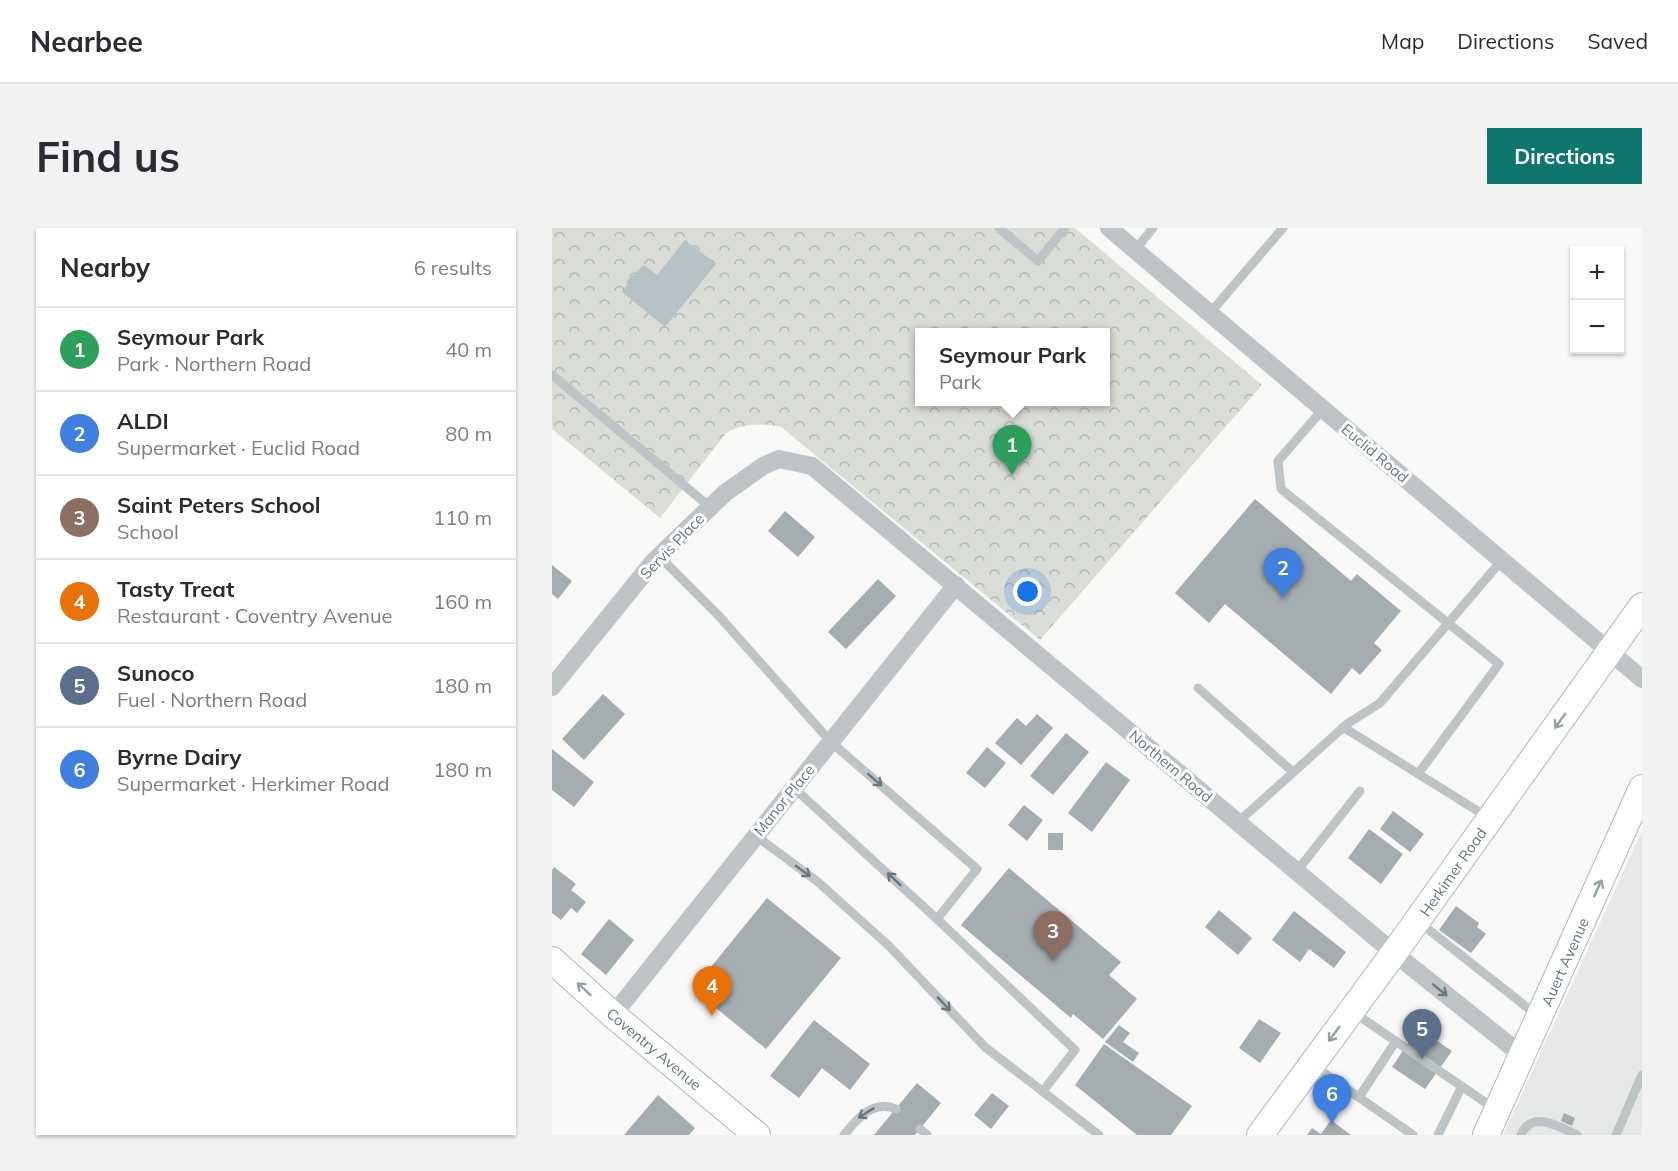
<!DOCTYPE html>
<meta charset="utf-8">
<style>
body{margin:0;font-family:Mulish,sans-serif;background:#f2f2f3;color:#2b2b33}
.controls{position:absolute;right:18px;top:18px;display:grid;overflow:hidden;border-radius:0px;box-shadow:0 2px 4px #0004}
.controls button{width:54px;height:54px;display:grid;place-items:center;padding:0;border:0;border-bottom:2px solid #e1e1e2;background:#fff;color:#2b2b33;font:30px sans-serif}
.you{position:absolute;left:476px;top:364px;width:21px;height:21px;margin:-15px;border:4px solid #fff;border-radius:50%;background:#1a73e8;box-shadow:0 0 0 9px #1a73e833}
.badge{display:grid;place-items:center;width:39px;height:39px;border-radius:50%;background:#0f766e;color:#fff;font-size:20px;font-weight:700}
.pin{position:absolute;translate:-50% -50px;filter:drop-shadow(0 2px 3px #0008)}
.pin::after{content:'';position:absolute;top:32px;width:21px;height:18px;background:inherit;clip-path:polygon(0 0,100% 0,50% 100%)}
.popup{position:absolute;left:363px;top:100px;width:195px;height:78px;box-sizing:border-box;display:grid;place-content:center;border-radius:0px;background:#fff;filter:drop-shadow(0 2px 4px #0005);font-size:20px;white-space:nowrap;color:#7c7c81}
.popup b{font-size:22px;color:#2b2b33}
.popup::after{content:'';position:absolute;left:50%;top:100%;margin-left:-12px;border:12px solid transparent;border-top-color:#fff}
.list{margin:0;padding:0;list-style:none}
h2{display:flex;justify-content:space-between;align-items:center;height:78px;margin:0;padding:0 24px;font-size:26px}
h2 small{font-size:20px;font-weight:400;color:#7c7c81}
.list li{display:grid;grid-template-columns:39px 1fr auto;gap:18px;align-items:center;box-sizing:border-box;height:84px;padding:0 24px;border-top:2px solid #e1e1e2}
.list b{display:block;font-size:22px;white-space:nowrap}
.list p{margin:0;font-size:20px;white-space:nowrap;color:#7c7c81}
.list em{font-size:20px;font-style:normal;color:#7c7c81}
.map{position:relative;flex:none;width:1090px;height:907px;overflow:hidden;border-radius:0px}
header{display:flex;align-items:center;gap:36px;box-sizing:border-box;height:84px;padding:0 30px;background:#fff;border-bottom:2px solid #e1e1e2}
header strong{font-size:28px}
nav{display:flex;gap:33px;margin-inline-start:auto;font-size:21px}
.intro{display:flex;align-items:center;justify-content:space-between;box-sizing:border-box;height:144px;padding:0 36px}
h1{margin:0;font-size:42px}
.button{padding:15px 27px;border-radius:0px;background:#0f766e;color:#fff;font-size:21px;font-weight:700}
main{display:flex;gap:36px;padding:0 36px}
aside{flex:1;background:#fff;border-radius:0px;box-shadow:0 2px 4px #0004}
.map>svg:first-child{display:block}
</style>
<header>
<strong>Nearbee</strong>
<nav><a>Map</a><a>Directions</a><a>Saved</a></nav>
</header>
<div class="intro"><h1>Find us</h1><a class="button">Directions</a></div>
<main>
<aside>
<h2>Nearby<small>6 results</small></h2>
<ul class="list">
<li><span class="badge" style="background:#2e9e5b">1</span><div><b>Seymour Park</b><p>Park · Northern Road</p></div><em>40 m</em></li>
<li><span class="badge" style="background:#3f7fe0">2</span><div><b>ALDI</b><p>Supermarket · Euclid Road</p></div><em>80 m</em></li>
<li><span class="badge" style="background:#8d6e63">3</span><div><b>Saint Peters School</b><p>School</p></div><em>110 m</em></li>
<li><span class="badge" style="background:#e8710a">4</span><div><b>Tasty Treat</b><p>Restaurant · Coventry Avenue</p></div><em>160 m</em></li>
<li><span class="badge" style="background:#5c6f8a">5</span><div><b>Sunoco</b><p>Fuel · Northern Road</p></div><em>180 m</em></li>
<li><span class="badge" style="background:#3f7fe0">6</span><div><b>Byrne Dairy</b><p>Supermarket · Herkimer Road</p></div><em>180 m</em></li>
</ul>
</aside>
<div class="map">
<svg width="1090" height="907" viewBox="0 0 1090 907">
<defs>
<pattern id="forest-crowns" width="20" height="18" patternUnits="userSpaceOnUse" patternTransform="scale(1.5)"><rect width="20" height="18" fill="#d9ddd6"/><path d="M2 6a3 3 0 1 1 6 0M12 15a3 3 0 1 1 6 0" fill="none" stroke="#b4b8b3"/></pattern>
</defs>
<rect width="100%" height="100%" fill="#f8f8f6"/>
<!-- built -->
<path fill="#e6e8e6" d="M 1090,603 L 1090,907 L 951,907 Z"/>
<!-- forest -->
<path fill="url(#forest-crowns)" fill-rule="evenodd" d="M 0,0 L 523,0 L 710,157 L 488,412 L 229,199 C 208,195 193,195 174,205 L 108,290 L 0,201 ZM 367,104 L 553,104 L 553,174 L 367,174 Z"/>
<!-- water -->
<path fill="#b6c2c5" d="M 133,12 L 164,36 L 113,99 L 70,64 L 76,56 L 74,54 L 92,37 L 105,47 Z"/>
<!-- building -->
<g fill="#a4adb0">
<path d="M 703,271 L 799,353 L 805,346 L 849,383 L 822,415 L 830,422 L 808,447 L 800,440 L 779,466 L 673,376 L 657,395 L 623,365 Z"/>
<path d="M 233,283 L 263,309 L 246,329 L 216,303 Z"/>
<path d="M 0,337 L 20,353 L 6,371 L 0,366 Z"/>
<path d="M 326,351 L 344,368 L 294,421 L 276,404 Z"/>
<path d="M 51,466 L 73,486 L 32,532 L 10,511 Z"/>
<path d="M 485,486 L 501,500 L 469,537 L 443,515 L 465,490 L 474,498 Z"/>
<path d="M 514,505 L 537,524 L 501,567 L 478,548 Z"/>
<path d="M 435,519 L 454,535 L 433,560 L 414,545 Z"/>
<path d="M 0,521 L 42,554 L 22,579 L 0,562 Z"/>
<path d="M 554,534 L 578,552 L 540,604 L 516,585 Z"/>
<path d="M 472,577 L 491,592 L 475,613 L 456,597 Z"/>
<path d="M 841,583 L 872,606 L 858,624 L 828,601 Z"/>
<path d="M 817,601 L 851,626 L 829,656 L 796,630 Z"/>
<rect x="496" y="605" width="15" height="17"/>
<path d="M 2,639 L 24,656 L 19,662 L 34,674 L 25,685 L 19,680 L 9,692 L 0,685 L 0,642 Z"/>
<path d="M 457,640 L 569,734 L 557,747 L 585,771 L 551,811 L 521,786 L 519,790 L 409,697 Z"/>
<path d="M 215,670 L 289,730 L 214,821 L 141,761 Z"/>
<path d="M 904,678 L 927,695 L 925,699 L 934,706 L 919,725 L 887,702 Z"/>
<path d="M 667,682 L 700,710 L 686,727 L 653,699 Z"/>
<path d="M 742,683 L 794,724 L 782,740 L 757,721 L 748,734 L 720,712 Z"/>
<path d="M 57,691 L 82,712 L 54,747 L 29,726 Z"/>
<path d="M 707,791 L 729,805 L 708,835 L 687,820 Z"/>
<path d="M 262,792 L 318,836 L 298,862 L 270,840 L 247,870 L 218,848 Z"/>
<path d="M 567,797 L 578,805 L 571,814 L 587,825 L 581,834 L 553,814 Z"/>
<path d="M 866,800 L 900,823 L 873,861 L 840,839 Z"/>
<path d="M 552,816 L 640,878 L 619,907 L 585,907 L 523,857 Z"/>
<path d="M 365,855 L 389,875 L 363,907 L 322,907 Z"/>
<path d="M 440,865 L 457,878 L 439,901 L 422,887 Z"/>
<path d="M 106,867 L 143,900 L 137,907 L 72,907 Z"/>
<path d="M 1012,885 L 1023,890 L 1020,898 L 1009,893 Z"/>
<path d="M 779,892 L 799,907 L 755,907 L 760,900 L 769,906 Z"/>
</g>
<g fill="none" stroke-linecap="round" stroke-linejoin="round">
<!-- secondary casing -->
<g stroke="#b0b7ba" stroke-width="28">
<g id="secondary">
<path d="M 0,732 L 61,787 L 205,907"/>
<path d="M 708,907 L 842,725 L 1090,378"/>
<path d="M 934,907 L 1090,560"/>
</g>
</g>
<!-- lane -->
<g stroke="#bec3c5" stroke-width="9">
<path d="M 447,0 L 486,33 L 513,0"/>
<path d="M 583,22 L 601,0"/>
<path d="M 658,85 L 731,0"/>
<path d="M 0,147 L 158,279"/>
<path d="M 771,181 L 726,233 L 729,261 L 947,436 L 866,546"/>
<path d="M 107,328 L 166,387 L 279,514 L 425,641 L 385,691 L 523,822 L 491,863"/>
<path d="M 646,460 L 741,544"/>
<path d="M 791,499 L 937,590"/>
<path d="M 242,560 L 385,691"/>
<path d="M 686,594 L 795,496 L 828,475 L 950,332"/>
<path d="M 204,608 L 266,654 L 337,718 L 433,819 L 547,907"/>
<path d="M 745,643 L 808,563"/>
<path d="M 867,694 L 986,788"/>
<path d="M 801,784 L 943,881"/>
<path d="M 762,838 L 861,907"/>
<path d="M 807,869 L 844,813"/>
<path d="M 368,901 L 375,907"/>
<path d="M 292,907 C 305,891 321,871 344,881"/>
<path d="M 886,907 L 910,858"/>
<path d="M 969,907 C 980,881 1008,899 1025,907"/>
<path d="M 1064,907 L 1090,847"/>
</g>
<!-- street -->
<g stroke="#bec3c5" stroke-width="18">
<path d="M 557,0 L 1090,451"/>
<path d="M 0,459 L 102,333 L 173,265 L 211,238 L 227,231 L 260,238 L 842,725 L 971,828"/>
<path d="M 61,787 L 404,357"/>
</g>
<!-- secondary -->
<use href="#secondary" stroke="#fff" stroke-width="26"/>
</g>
<!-- one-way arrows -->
<defs><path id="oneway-shaft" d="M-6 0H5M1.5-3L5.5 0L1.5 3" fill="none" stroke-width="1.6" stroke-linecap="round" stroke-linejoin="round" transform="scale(1.5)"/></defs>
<g stroke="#94a0a5">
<use href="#oneway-shaft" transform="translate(1008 493) rotate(126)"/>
<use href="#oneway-shaft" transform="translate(1046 660) rotate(-66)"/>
<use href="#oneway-shaft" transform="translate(32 761) rotate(-138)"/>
<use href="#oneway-shaft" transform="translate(782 806) rotate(127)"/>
</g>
<g stroke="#66777e">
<use href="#oneway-shaft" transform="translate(323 552) rotate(41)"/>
<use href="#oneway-shaft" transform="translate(251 643) rotate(36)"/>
<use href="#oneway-shaft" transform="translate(342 651) rotate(-137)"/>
<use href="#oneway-shaft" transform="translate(888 762) rotate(39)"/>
<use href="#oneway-shaft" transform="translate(392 776) rotate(47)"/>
<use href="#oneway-shaft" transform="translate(314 885) rotate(148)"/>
</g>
<g text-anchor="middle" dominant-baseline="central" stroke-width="6" stroke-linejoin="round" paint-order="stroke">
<!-- street labels -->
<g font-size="15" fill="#66777e" stroke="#fff">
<text transform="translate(823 225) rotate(40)">Euclid Road</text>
<text transform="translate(120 318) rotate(-46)">Servis Place</text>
<text transform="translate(619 538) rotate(40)">Northern Road</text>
<text transform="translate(232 572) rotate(-51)">Manor Place</text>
<text transform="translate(901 644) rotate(-55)">Herkimer Road</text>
<text transform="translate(1013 734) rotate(-66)">Auert Avenue</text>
<text transform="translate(102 821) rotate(40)">Coventry Avenue</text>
</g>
</g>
</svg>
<div class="controls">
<button>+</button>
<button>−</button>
</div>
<div class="you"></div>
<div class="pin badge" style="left:460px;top:247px;background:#2e9e5b">1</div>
<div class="popup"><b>Seymour Park</b>Park</div>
<div class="pin badge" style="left:731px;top:370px;background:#3f7fe0">2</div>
<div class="pin badge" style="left:501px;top:733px;background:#8d6e63">3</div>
<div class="pin badge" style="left:160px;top:788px;background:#e8710a">4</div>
<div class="pin badge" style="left:870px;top:831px;background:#5c6f8a">5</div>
<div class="pin badge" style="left:780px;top:896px;background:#3f7fe0">6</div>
</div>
</main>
